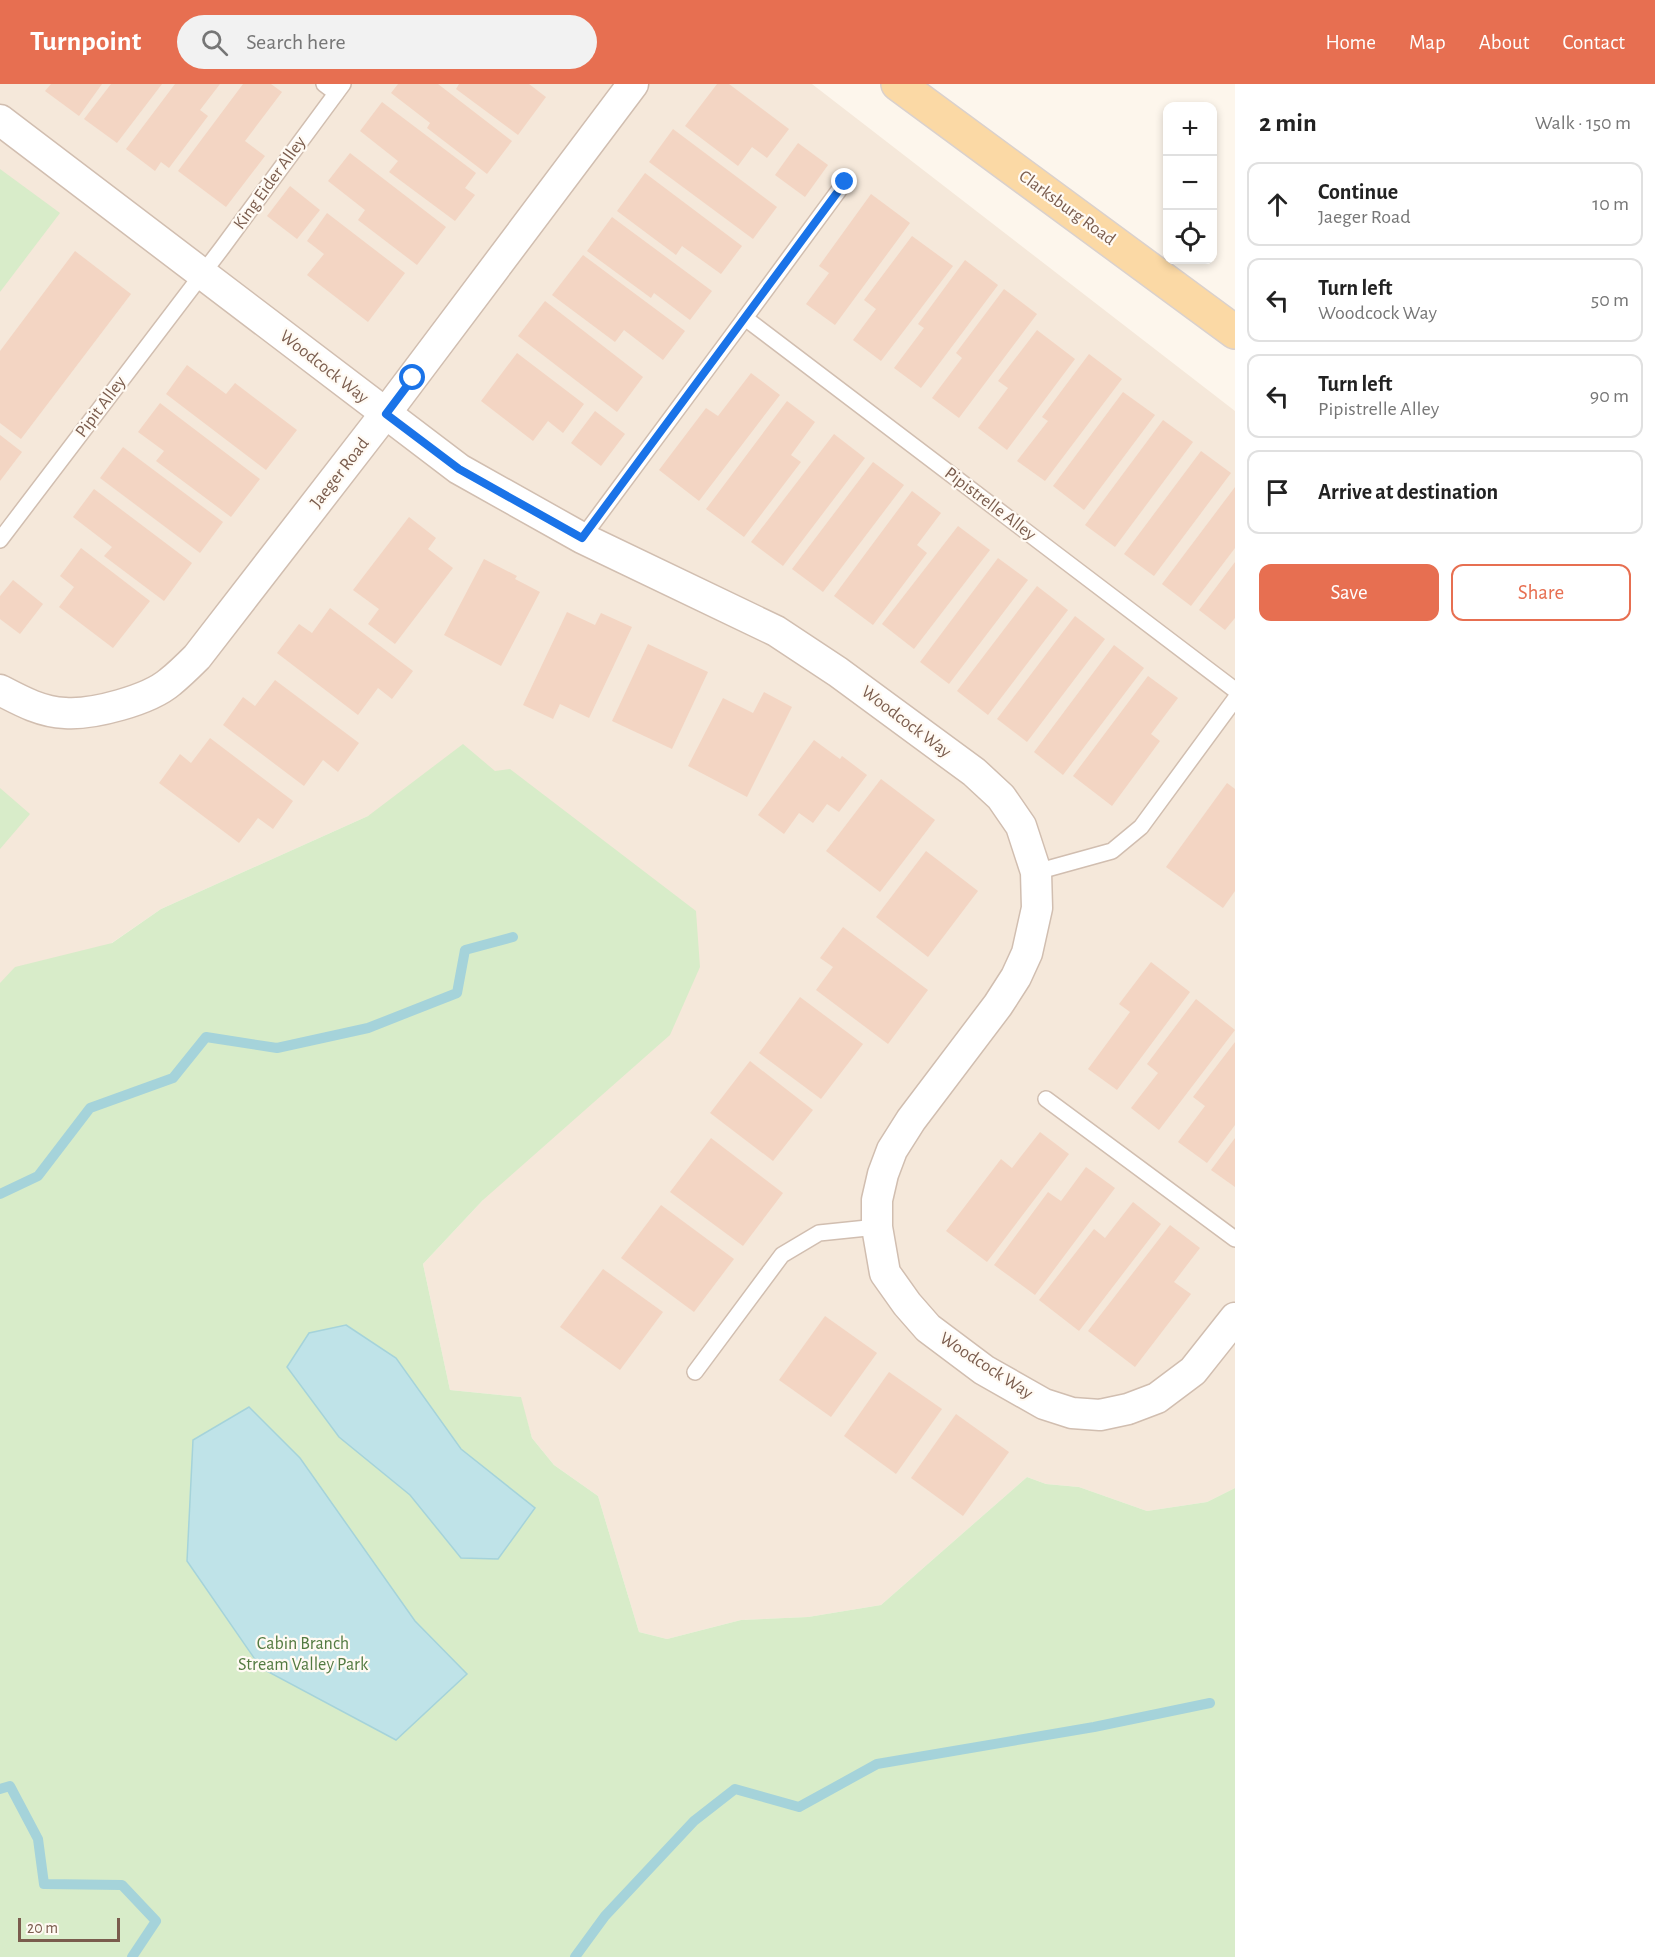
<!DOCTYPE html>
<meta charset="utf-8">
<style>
body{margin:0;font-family:"Alegreya Sans",sans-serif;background:#f2f2f2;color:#222}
.controls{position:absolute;right:18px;top:18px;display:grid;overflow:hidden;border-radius:12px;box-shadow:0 3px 9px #0003}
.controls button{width:54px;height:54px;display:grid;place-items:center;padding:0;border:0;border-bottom:2px solid #e0e0e0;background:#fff;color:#222;font:30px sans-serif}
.scale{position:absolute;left:18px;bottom:15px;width:102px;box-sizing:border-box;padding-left:6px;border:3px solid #7a5c4d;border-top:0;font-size:16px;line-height:21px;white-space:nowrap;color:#7a5c4d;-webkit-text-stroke:4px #fffaf3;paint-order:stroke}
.stop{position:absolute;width:18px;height:18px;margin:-14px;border:4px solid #1a73e8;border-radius:50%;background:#fff}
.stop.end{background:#1a73e8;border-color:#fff;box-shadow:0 2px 6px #0008}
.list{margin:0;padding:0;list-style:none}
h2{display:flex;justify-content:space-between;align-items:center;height:78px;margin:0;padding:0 24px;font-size:26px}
h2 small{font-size:20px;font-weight:400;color:#767676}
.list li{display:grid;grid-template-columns:39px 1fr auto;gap:18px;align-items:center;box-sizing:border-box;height:84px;margin:0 12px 12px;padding:0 12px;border:2px solid #e0e0e0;border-radius:12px}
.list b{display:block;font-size:22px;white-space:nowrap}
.list p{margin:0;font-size:20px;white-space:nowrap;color:#767676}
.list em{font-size:20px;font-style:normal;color:#767676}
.actions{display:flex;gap:12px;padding:18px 24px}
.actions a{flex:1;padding:14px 0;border:2px solid #e76f51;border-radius:12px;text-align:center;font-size:21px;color:#e76f51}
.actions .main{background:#e76f51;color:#fff}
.icon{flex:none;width:33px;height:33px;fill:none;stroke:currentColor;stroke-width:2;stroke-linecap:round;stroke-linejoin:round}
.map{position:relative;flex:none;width:1235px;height:1873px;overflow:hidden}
header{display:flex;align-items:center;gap:36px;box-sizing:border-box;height:84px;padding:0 30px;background:#e76f51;color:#fff}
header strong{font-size:28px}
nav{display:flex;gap:33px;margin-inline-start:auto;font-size:21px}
.search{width:420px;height:54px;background:#f2f2f2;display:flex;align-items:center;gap:15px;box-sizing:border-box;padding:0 21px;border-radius:33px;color:#767676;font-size:22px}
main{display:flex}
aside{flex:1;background:#fff}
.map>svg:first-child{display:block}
</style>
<header>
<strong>Turnpoint</strong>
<div class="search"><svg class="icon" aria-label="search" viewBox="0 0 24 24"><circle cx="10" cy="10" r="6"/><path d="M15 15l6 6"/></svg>Search here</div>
<nav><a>Home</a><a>Map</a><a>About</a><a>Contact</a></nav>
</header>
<main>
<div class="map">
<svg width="1235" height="1873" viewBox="0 0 1235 1873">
<rect width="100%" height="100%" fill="#fdf6ec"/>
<!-- residential -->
<path fill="#f5e8da" d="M 0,0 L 812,0 L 1235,327 L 1235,1404 L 1207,1418 L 1147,1427 L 1079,1403 L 1046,1400 L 1027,1393 L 881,1521 L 808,1533 L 741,1536 L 667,1555 L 639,1548 L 598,1412 L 554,1381 L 532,1354 L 520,1313 L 450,1306 L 423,1180 L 483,1116 L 457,692 L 161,825 L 0,936 Z"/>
<!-- green -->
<g fill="#d8ecc9">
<path d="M 0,85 L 60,129 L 0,208 Z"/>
<path d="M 463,660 L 495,687 L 510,685 L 696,827 L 700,883 L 670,951 L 483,1116 L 423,1180 L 450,1306 L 521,1313 L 532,1354 L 554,1381 L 598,1412 L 639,1548 L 667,1555 L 741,1536 L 808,1533 L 881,1521 L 1027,1393 L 1046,1400 L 1079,1403 L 1147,1427 L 1207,1418 L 1235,1404 L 1235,1873 L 0,1873 L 0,899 L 15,883 L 112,859 L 161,825 L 368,732 Z"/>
<path d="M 0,704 L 30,730 L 0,765 Z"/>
</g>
<!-- water -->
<g fill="#bfe3e8" stroke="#a5d3da" stroke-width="1.5">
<path d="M 346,1241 L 396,1274 L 461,1365 L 535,1424 L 498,1475 L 461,1474 L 410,1411 L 339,1353 L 287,1283 L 309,1249 Z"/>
<path d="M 249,1323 L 300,1374 L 415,1537 L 467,1590 L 396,1656 L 261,1584 L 187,1477 L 193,1356 Z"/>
</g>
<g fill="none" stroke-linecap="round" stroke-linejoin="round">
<!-- stream -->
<g stroke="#a5d3da" stroke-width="10">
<path d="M 0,1110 L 38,1092 L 90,1024 L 173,994 L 206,953 L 277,964 L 368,944 L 457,909 L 465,866 L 513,853"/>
<path d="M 0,1705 L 10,1702 L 38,1755 L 44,1800 L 122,1801 L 156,1837 L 132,1873"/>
<path d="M 575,1873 L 605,1832 L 694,1737 L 735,1705 L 799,1723 L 877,1680 L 1094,1643 L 1210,1619"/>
</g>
</g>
<!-- building -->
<g fill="#f3d5c3">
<path d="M 51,0 L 102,0 L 79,32 L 45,7 Z"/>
<path d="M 111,0 L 162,0 L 117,59 L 84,35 Z"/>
<path d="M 175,0 L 220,0 L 200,26 L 208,32 L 169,84 L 161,78 L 155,87 L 126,65 Z"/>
<path d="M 243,0 L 271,0 L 282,8 L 245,57 L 265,72 L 226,123 L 178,87 Z"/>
<path d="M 398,0 L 438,0 L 512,57 L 487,90 L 427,44 L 430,39 L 391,9 Z"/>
<path d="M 459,0 L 529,0 L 546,13 L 518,51 L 456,5 Z"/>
<path d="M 717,0 L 729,0 L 789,45 L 767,74 L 752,63 L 738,82 L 685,42 Z"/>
<path d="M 382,18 L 476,89 L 465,104 L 475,111 L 455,137 L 389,88 L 398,77 L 360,47 Z"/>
<path d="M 673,45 L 777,123 L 753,155 L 649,78 Z"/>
<path d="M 798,59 L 828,81 L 805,113 L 775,91 Z"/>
<path d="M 350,69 L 446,143 L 417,181 L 358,136 L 365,126 L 328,97 Z"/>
<path d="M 645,89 L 742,162 L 721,190 L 682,162 L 676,171 L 617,127 Z"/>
<path d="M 290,102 L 320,126 L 297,155 L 267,132 Z"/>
<path d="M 871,110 L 910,139 L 835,241 L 806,220 L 829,189 L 819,182 Z"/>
<path d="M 327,129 L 405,189 L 368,238 L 307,191 L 324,170 L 307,157 Z"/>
<path d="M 612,133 L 712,207 L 690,236 L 654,209 L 651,214 L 587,167 Z"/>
<path d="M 912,152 L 953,182 L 881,277 L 853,256 L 876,225 L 864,216 Z"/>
<path d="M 75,167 L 131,210 L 21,355 L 0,339 L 0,267 Z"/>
<path d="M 583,171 L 685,247 L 663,276 L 624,246 L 615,258 L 552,211 Z"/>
<path d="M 965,176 L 998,201 L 921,304 L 894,284 L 924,244 L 918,240 Z"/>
<path d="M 1004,205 L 1037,230 L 959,334 L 932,314 L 962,274 L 956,269 Z"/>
<path d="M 545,217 L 643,293 L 617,328 L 518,252 Z"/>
<path d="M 1037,246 L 1075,275 L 1007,366 L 978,344 L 1008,304 L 998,297 Z"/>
<path d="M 517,269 L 584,320 L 563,349 L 548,337 L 533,357 L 481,317 Z"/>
<path d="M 1089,270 L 1122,295 L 1045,397 L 1017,377 L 1048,337 L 1042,333 Z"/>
<path d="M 187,281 L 226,310 L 235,299 L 297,346 L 266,386 L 166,310 Z"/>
<path d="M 751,289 L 780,311 L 699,417 L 659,386 L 706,324 L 718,332 Z"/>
<path d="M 1123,308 L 1155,331 L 1084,426 L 1053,402 Z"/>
<path d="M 787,317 L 815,338 L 791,371 L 801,378 L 744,453 L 706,425 Z"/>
<path d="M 160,319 L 260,395 L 231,433 L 156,377 L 164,367 L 138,348 Z"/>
<path d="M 595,327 L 625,350 L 601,382 L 571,359 Z"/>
<path d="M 1163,336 L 1193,358 L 1115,463 L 1085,441 Z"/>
<path d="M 834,350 L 865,374 L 783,482 L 751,458 Z"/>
<path d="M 0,351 L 22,368 L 0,397 Z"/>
<path d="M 123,363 L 223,438 L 200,469 L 100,394 Z"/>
<path d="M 1201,367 L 1231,389 L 1154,492 L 1124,470 Z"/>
<path d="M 873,378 L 904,401 L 823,508 L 792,485 Z"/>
<path d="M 1235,403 L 1235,464 L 1191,522 L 1162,500 Z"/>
<path d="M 94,405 L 192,479 L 164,517 L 104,472 L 112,463 L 73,433 Z"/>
<path d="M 912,407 L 941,429 L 917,461 L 927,469 L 873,541 L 834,512 Z"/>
<path d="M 409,433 L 436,454 L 428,465 L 453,484 L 395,560 L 368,540 L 379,525 L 353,506 Z"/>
<path d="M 958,442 L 990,466 L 914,565 L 882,540 Z"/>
<path d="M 81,464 L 150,517 L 113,564 L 59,523 L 74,503 L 60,492 Z"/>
<path d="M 998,474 L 1028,496 L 949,600 L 920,578 Z"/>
<path d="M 484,475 L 517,492 L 515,495 L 540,508 L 501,582 L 444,551 Z"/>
<path d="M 1235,478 L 1235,534 L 1225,546 L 1199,526 Z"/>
<path d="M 13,496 L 43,520 L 20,550 L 0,535 L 0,512 Z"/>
<path d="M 1037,502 L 1068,526 L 988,631 L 957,607 Z"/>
<path d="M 330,524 L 413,587 L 392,615 L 378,604 L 358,631 L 277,569 L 299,540 L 312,549 Z"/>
<path d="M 567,528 L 595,541 L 601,529 L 632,543 L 589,634 L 560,620 L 553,635 L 523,621 Z"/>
<path d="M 1075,532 L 1105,555 L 1027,658 L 997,635 Z"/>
<path d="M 648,560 L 708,588 L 672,665 L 612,637 Z"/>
<path d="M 1114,561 L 1144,584 L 1063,691 L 1034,668 Z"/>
<path d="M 1148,592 L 1178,614 L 1151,650 L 1160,657 L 1112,722 L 1073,692 Z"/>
<path d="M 275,596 L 359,659 L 338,688 L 323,676 L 304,702 L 223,641 L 243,613 L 255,622 Z"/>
<path d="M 764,608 L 792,623 L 747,713 L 688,682 L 723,614 L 753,629 Z"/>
<path d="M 210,654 L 293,717 L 273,745 L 258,734 L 239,759 L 159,699 L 180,670 L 191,679 Z"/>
<path d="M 814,656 L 840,675 L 842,672 L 867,691 L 839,728 L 827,720 L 813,739 L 799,729 L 784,750 L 758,731 Z"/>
<path d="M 881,695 L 935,736 L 880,808 L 826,767 Z"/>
<path d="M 1227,699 L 1235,705 L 1235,807 L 1223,824 L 1166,783 Z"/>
<path d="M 926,767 L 978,807 L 928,873 L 876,833 Z"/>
<path d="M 843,843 L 928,906 L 888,960 L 816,906 L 833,883 L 820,874 Z"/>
<path d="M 1151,878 L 1190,908 L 1117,1006 L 1088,985 L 1130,928 L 1119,920 Z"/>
<path d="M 800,913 L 863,960 L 821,1015 L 759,969 Z"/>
<path d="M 1196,915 L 1235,946 L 1159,1046 L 1131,1024 L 1158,989 L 1147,980 Z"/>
<path d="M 1235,958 L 1235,1041 L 1207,1079 L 1178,1058 L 1205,1022 L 1193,1013 Z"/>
<path d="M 750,977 L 813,1026 L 773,1077 L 710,1029 Z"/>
<path d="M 1040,1048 L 1069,1070 L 987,1178 L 946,1147 L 1001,1075 L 1012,1084 Z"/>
<path d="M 711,1054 L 783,1109 L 743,1162 L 670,1108 Z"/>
<path d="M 1235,1054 L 1235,1103 L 1211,1086 Z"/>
<path d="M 1086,1083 L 1115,1104 L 1035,1211 L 994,1181 L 1048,1108 L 1061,1117 Z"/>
<path d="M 1133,1118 L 1161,1140 L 1079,1247 L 1039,1216 L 1094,1145 L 1105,1154 Z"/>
<path d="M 661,1121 L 734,1175 L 694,1228 L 621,1174 Z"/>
<path d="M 1170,1141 L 1200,1164 L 1174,1198 L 1191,1210 L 1135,1283 L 1088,1247 Z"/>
<path d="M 603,1185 L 663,1228 L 620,1286 L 560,1243 Z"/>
<path d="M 825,1232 L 877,1269 L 831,1333 L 779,1296 Z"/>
<path d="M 889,1288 L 942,1325 L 896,1390 L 844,1352 Z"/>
<path d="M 956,1330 L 1009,1368 L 963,1432 L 911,1394 Z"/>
</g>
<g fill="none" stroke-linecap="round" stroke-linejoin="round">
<!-- lane casing -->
<g stroke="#d1beb0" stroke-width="18">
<g id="lane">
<path d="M 324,0 L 336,9"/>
<path d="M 745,234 L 845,98"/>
<path d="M 582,454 L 745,234 L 1235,606"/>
<path d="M 0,456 L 222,164 L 343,0"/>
<path d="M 1036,788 L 1112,767 L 1141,743 L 1235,615"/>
<path d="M 1046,1015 L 1235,1155"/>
<path d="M 695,1288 L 782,1171 L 819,1149 L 877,1143"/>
</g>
</g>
<!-- street casing -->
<g stroke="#d1beb0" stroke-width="33">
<g id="street">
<path d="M 0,36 L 459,385 L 582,454 L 776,547 L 838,588 L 974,688 L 1001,713 L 1021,742 L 1036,788 L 1037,824 L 1027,869 L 1016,893 L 998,921 L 911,1036 L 892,1066 L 883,1090 L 877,1116 L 877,1143 L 885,1189 L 907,1220 L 928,1244 L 984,1286 L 1044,1320 L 1072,1329 L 1100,1331 L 1128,1325 L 1157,1314 L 1193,1287 L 1235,1234"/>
<path d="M 0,606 C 21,617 41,628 65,629 C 93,631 149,616 170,598 C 180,590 189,581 197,573 L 385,330 L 633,0"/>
</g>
</g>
<!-- primary casing -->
<g stroke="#dad1cd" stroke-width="36">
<path id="primary" d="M 898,0 L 1235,248"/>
</g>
<!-- lane -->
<use href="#lane" stroke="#fff" stroke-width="15"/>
<!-- street -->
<use href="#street" stroke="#fff" stroke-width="30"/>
<!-- primary -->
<use href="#primary" stroke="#fbd9a5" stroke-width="33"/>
</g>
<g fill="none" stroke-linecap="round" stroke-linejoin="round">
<!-- route -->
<path stroke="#1a73e8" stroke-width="8" d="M 413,294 L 386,330 L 459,385 L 582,454 L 845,98"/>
</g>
<g text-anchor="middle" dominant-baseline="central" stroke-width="4.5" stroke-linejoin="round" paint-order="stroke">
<!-- street labels -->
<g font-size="18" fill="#7a5c4d" stroke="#fffaf3">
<text transform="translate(270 99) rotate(-54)">King Eider Alley</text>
<text transform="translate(1067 124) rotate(36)">Clarksburg Road</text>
<text transform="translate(324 283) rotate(38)">Woodcock Way</text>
<text transform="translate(101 323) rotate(-53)">Pipit Alley</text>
<text transform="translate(340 389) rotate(-52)">Jaeger Road</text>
<text transform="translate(990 420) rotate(37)">Pipistrelle Alley</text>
<text transform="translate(906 638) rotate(37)">Woodcock Way</text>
<text transform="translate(986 1282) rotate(33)">Woodcock Way</text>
</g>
<!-- park labels -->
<g font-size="18" fill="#537a41" stroke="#fffaf3">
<text x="303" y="1560">Cabin Branch<tspan x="303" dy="21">Stream Valley Park</tspan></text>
</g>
</g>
</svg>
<div class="controls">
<button>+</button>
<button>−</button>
<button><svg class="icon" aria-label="locate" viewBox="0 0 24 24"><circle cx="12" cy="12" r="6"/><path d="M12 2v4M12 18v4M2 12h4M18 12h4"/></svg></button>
</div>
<div class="scale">20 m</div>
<div class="stop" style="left:413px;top:294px"></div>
<div class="stop end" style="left:845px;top:98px"></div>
</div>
<aside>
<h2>2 min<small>Walk · 150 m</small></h2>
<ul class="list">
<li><svg class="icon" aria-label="ahead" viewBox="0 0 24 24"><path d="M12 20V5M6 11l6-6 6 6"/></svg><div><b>Continue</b><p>Jaeger Road</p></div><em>10 m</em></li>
<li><svg class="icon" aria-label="left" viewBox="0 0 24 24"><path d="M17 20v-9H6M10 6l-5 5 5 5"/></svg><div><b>Turn left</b><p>Woodcock Way</p></div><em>50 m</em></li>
<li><svg class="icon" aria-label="left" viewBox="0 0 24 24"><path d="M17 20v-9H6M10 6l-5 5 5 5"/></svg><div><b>Turn left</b><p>Pipistrelle Alley</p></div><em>90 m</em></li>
<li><svg class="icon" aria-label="arrive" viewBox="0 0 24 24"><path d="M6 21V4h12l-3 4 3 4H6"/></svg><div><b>Arrive at destination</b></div></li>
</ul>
<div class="actions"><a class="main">Save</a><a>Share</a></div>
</aside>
</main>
